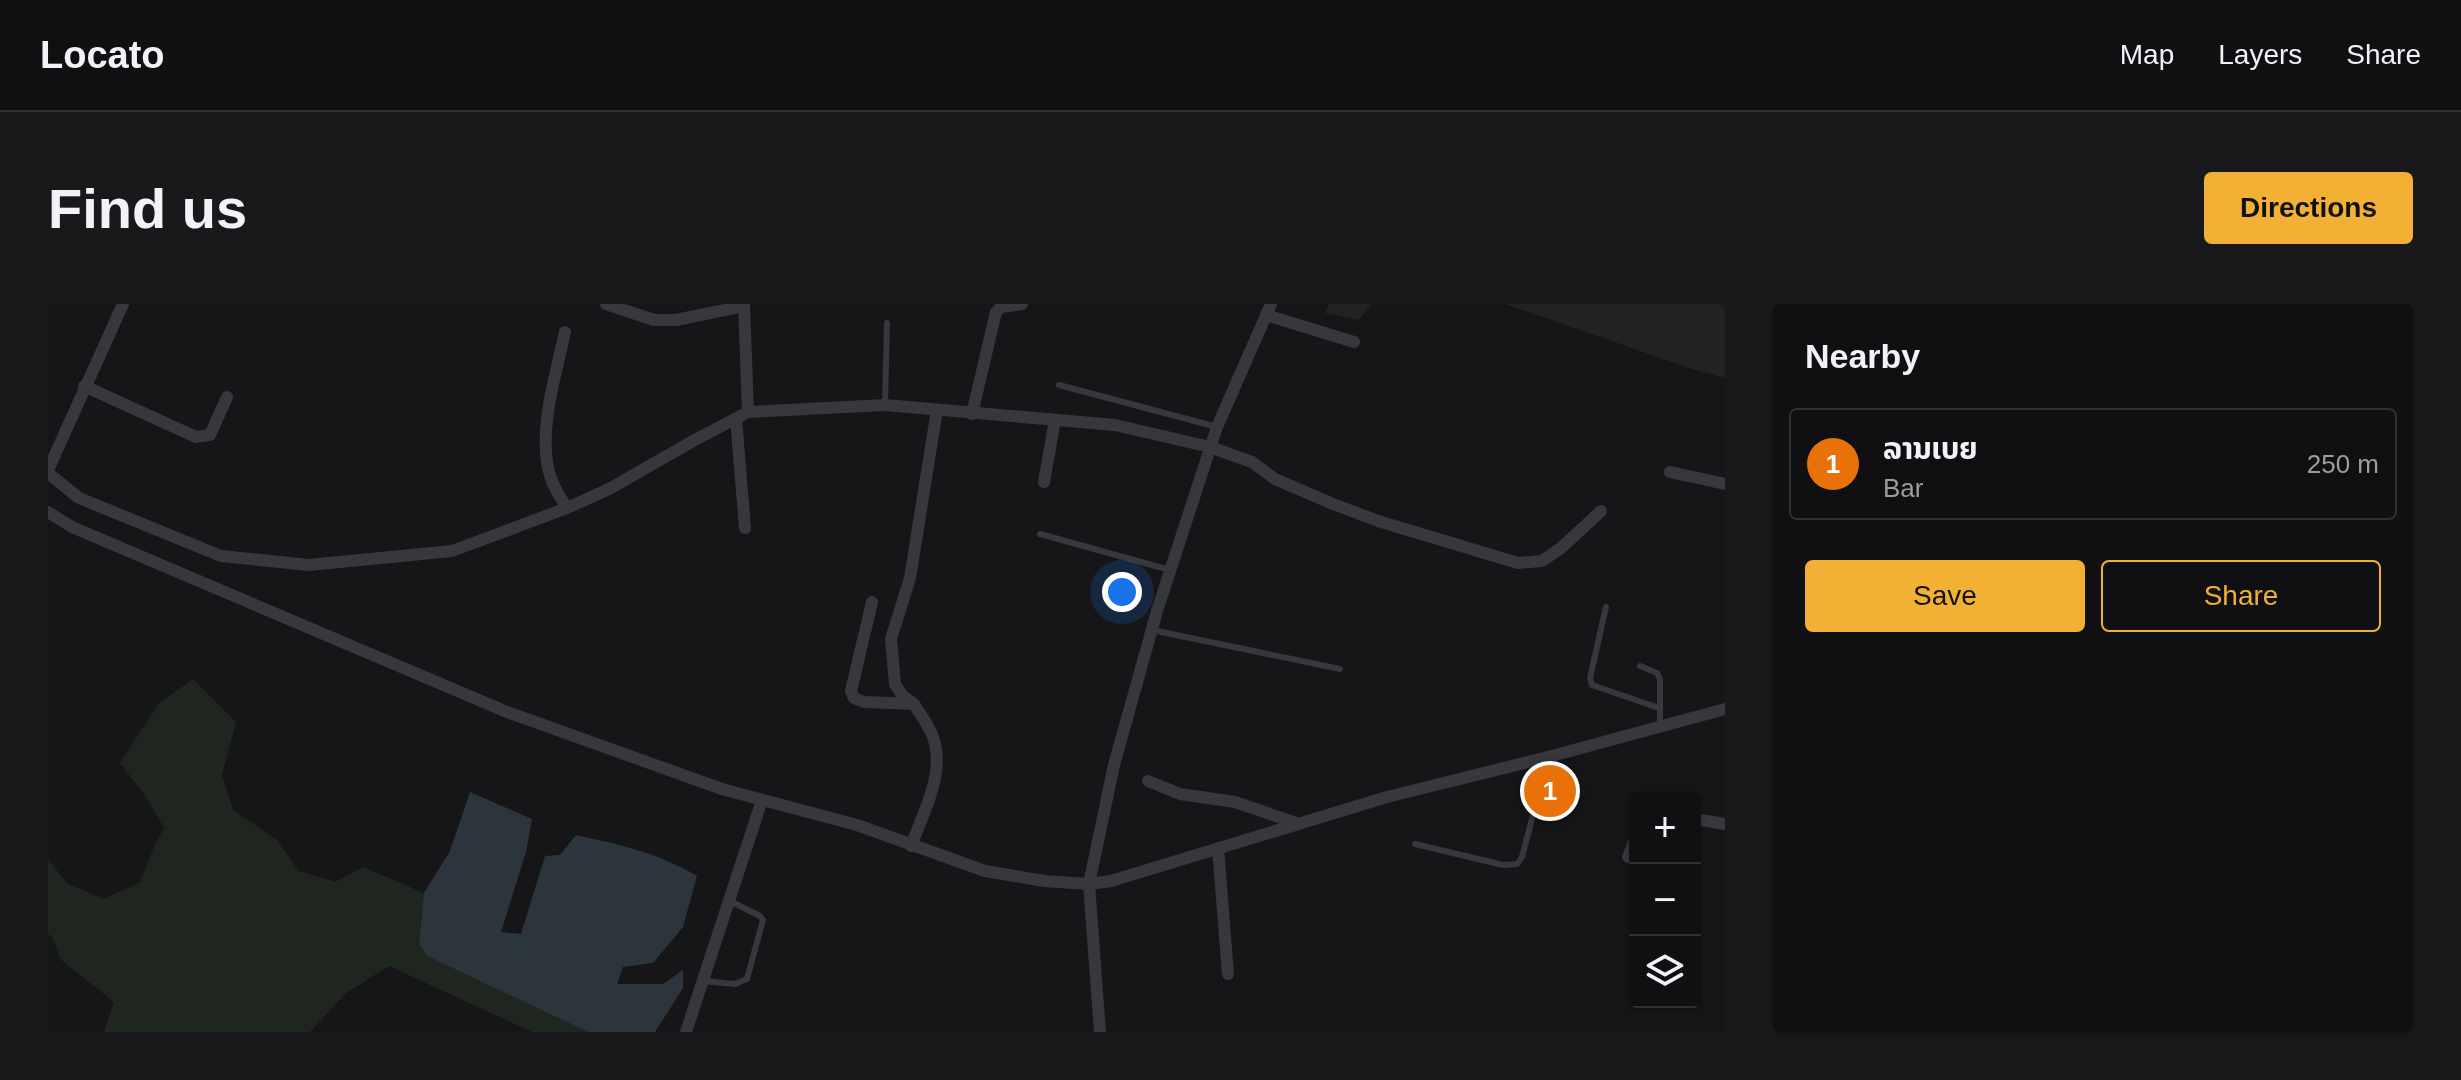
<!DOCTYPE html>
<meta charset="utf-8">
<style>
body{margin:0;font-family:Arial,"Noto Sans Lao",sans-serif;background:#19191b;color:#f1f3f6}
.controls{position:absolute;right:24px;bottom:24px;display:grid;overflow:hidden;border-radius:8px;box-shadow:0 2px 6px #0004}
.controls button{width:72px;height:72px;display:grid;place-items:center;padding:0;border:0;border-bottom:2px solid #303032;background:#101012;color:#f1f3f6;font:40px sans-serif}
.you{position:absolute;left:1074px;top:288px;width:28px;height:28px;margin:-20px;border:6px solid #fff;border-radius:50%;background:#1a73e8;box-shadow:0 0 0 12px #1a73e833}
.badge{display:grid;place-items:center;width:52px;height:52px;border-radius:50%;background:#f2b134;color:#fff;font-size:26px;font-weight:700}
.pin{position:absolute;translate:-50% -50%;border:4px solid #fff;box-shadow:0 2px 8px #0006}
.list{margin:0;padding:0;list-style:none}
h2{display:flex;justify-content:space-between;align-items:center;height:104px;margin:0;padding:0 32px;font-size:34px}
h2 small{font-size:26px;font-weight:400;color:#9c9d9f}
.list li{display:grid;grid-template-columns:52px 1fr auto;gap:24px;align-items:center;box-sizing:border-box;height:112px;margin:0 16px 16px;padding:0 16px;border:2px solid #303032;border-radius:8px}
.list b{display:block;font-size:30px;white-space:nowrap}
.list p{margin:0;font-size:26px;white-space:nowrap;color:#9c9d9f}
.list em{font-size:26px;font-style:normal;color:#9c9d9f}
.actions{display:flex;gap:16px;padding:24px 32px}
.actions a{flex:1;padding:18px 0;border:2px solid #f2b134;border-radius:8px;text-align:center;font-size:28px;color:#f2b134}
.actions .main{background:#f2b134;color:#111}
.icon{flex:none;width:44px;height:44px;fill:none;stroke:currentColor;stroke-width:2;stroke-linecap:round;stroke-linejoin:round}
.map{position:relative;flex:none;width:1677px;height:728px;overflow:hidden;border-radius:8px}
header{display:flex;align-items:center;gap:48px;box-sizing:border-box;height:112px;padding:0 40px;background:#101012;border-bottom:2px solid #303032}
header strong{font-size:38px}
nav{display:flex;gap:44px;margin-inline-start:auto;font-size:28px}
.intro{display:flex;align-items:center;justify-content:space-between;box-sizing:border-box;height:192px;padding:0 48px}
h1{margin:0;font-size:56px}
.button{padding:20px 36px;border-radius:8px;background:#f2b134;color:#111;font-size:28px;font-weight:700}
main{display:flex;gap:48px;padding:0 48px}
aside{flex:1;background:#101012;border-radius:8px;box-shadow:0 2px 6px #0004}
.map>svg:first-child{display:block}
</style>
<header>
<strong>Locato</strong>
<nav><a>Map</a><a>Layers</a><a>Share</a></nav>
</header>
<div class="intro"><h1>Find us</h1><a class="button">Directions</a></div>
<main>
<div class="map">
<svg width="1677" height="728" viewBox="0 0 1677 728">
<rect width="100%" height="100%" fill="#161618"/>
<!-- built -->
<g fill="#222225">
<path d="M 1281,0 L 1324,0 L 1311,16 L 1277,9 Z"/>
<path d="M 1457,0 L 1677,0 L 1677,74 L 1644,65 Z"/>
</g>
<!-- green -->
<path fill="#1e261f" d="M 145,375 L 188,418 L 174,471 L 185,506 L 228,535 L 251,567 L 287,578 L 315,563 L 376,589 L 371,640 L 379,652 L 540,728 L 484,728 L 341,662 L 298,689 L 262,728 L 56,728 L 66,698 L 12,655 L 5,634 L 0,630 L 0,555 L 19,579 L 56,595 L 92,578 L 107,540 L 116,524 L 98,493 L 72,459 L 111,399 Z"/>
<!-- water -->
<path fill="#2c353c" d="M 422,488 L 484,515 L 478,548 L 453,628 L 473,630 L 497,552 L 512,551 L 528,531 C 570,540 611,549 649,572 L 635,623 L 605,659 L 575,663 L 569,680 L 615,680 L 635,666 L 635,684 L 607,728 L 540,728 L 379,652 L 371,640 L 376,589 L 402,547 Z"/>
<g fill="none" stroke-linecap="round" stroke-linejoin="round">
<!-- lane -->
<g stroke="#37383d" stroke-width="6">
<path d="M 1011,81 L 1169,123"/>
<path d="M 837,101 L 839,19"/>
<path d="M 992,230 L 1122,266"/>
<path d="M 1558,303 L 1542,374 L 1544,381 L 1611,404"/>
<path d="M 1104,326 L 1292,365"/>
<path d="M 1592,362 L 1609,369 L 1612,375 L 1612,422"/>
<path d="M 1367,540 L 1455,561 L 1469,560 L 1474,553 L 1500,453"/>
<path d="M 654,677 L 687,680 L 699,675 L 715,616 L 712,612 L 680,596"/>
</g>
<!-- street -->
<g stroke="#37383d" stroke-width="12">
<path d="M 558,0 L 606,16 L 628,16 L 696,2"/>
<path d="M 696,0 L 700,108"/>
<path d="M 1218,11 L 1306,38"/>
<path d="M 517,28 C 508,70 489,129 502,171 C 505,183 512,193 519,204"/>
<path d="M 36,82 L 148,133 L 162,131 L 179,93"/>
<path d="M 924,110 L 948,8 L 953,3 L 974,0"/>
<path d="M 688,115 L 697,224"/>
<path d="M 0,166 L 75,0"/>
<path d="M 1622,168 L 1677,180"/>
<path d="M 0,169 L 31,194 L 173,252 L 261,261 L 404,247 L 519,204 L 561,185 L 645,137 L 700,108 L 837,101 L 1067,121 L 1162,143 L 1204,158 L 1227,175 L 1285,200 L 1330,217 L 1470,259 L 1494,257 L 1513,244 L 1553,207"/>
<path d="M 996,178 L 1007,116"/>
<path d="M 0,208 L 24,223 L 459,408 L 674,485 L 809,521 L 937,567 L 996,577 L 1041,580 L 1063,577 L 1339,493 L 1500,453 L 1677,405"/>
<path d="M 824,298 L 803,387 L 806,394 L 816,398 L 866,400 C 872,410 881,422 885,433 C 898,469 875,509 863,542"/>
<path d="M 866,400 L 854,391 L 847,380 L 843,335 L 862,274 L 889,106"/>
<path d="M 1100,477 L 1132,490 L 1187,498 L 1251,520"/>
<path d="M 1647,515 L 1677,520"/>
<path d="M 1170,544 L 1180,670"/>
<path d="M 1580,553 L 1587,536"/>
<path d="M 638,728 L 714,496"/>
<path d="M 1052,728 L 1041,580 L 1066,461 L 1109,307 L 1169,123 L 1223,0"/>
</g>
</g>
</svg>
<div class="controls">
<button>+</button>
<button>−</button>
<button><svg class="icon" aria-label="layers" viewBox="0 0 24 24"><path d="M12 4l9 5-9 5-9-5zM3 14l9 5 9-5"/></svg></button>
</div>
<div class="you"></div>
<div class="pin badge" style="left:1502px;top:487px;background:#e8710a">1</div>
</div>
<aside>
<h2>Nearby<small></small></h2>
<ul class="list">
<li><span class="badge" style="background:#e8710a">1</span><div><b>ລານເບຍ</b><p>Bar</p></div><em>250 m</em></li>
</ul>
<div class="actions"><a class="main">Save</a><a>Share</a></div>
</aside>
</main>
